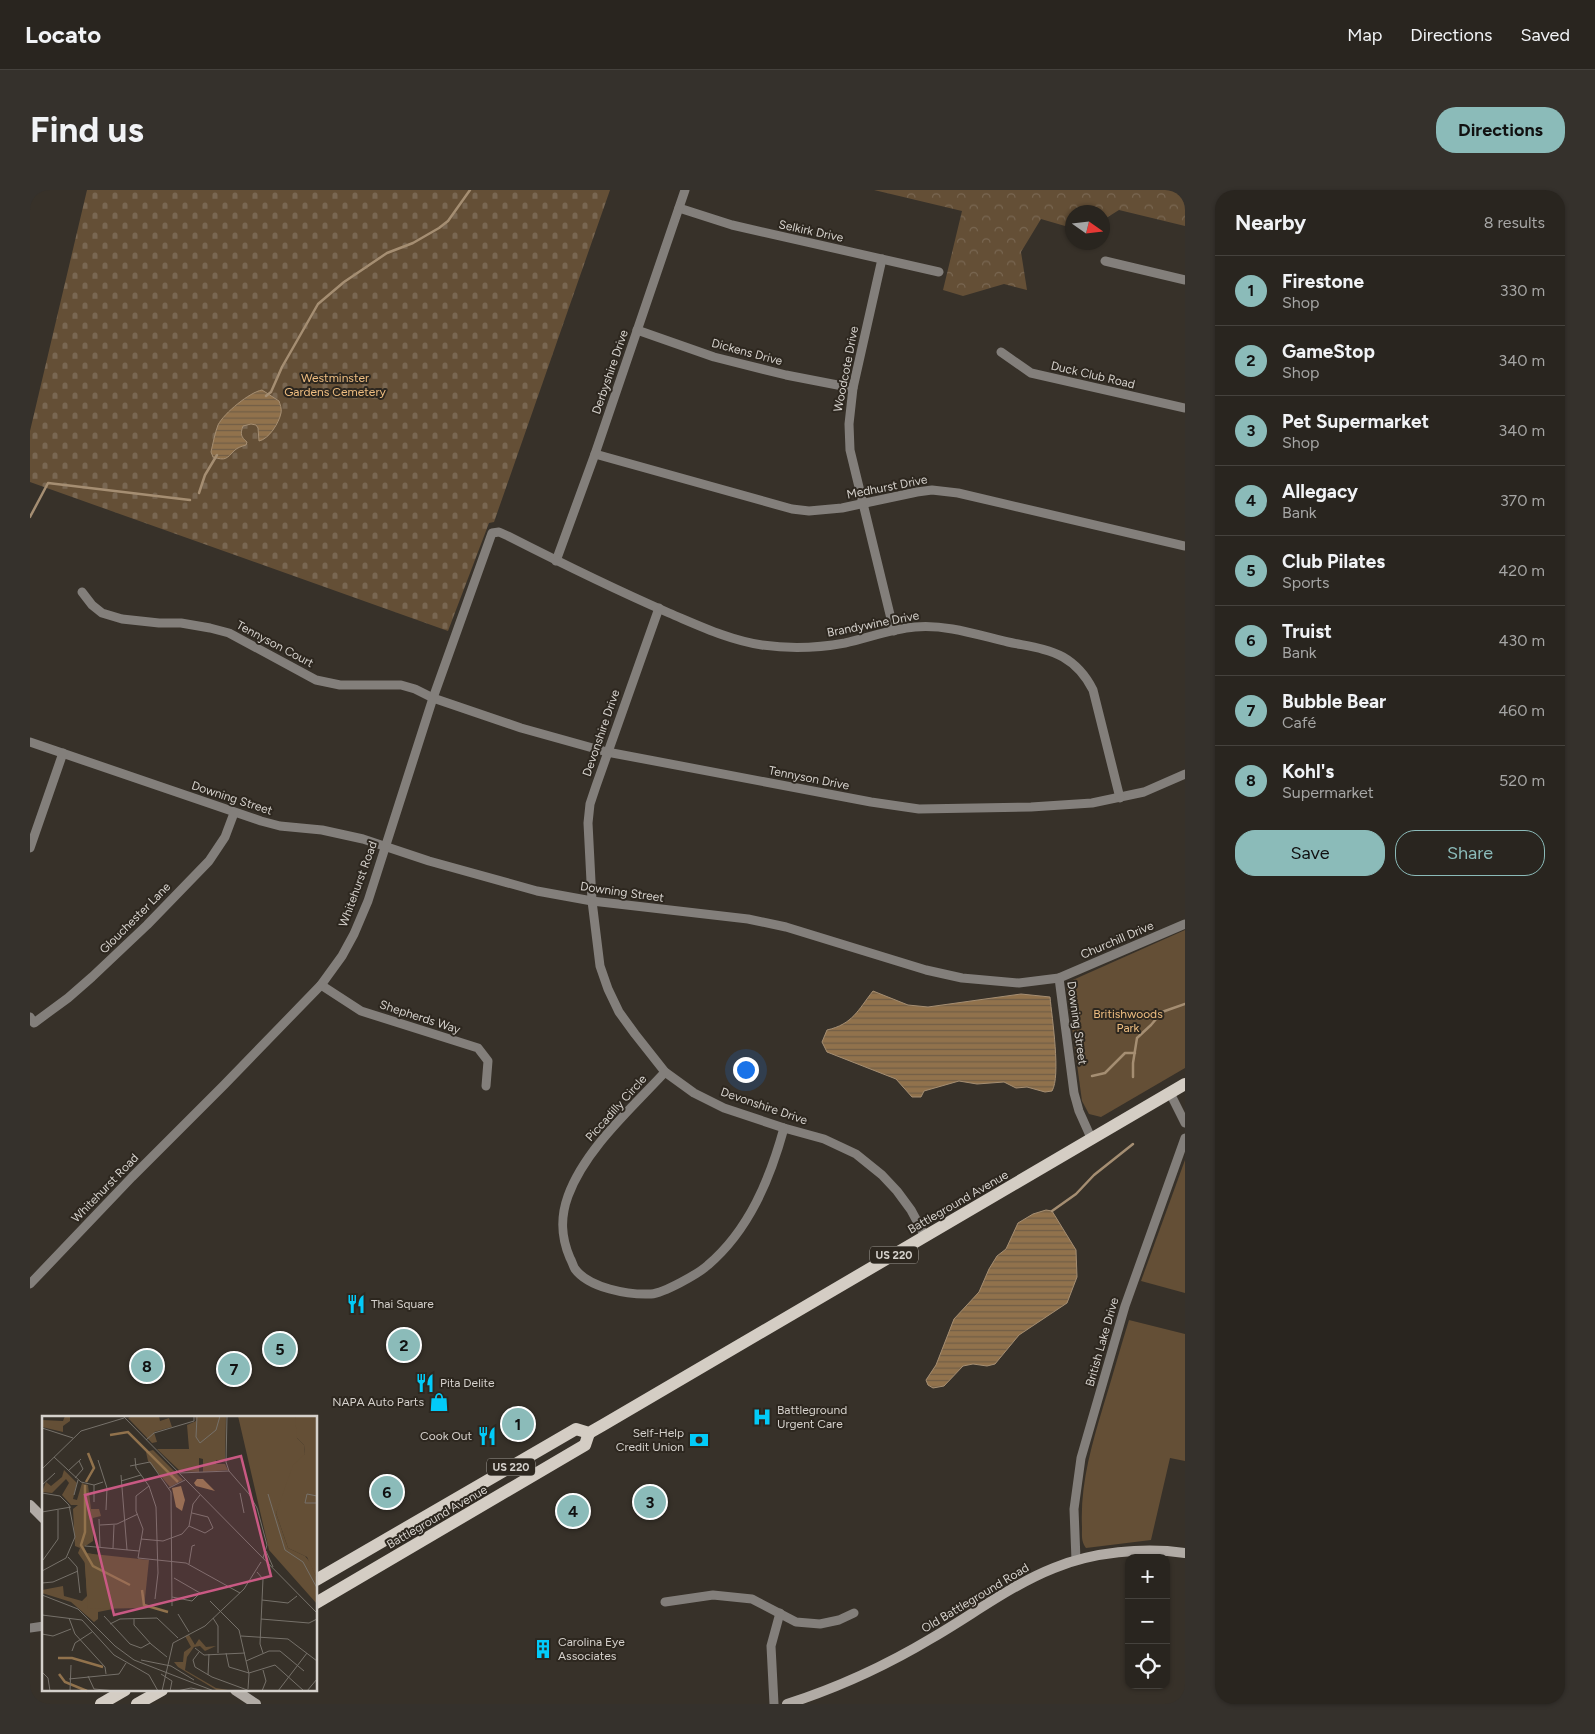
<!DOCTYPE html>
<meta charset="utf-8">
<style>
body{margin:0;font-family:Figtree,sans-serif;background:#35312c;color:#f1f3f6}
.controls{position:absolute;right:15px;bottom:15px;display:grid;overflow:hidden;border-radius:10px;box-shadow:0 1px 4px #0004}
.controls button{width:45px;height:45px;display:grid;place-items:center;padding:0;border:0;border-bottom:1px solid #45423d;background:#29251f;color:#f1f3f6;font:25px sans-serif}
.compass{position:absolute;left:1035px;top:15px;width:45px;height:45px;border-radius:50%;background:#29251f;box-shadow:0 1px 4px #0004;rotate:104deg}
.you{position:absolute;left:715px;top:879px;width:18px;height:18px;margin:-12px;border:4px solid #fff;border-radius:50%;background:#1a73e8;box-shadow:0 0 0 8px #1a73e833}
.badge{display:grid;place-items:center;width:32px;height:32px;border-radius:50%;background:#8bbbb9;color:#111;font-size:16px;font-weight:700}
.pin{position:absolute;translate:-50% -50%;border:2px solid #fff;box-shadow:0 1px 5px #0006}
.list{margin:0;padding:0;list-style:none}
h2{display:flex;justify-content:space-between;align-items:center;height:65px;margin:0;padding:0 20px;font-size:21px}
h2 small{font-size:16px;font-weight:400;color:#a5a5a4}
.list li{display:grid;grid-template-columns:32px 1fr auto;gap:15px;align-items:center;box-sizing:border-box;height:70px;padding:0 20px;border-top:1px solid #45423d}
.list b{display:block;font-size:19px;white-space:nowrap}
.list p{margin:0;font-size:16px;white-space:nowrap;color:#a5a5a4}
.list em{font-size:16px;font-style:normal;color:#a5a5a4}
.actions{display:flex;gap:10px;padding:15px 20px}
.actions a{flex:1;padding:11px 0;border:1px solid #8bbbb9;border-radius:20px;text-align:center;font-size:18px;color:#8bbbb9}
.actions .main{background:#8bbbb9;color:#111}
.icon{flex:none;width:28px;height:28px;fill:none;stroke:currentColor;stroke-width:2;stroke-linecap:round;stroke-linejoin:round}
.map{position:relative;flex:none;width:1155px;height:1514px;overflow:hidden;border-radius:20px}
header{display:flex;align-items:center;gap:30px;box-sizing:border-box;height:70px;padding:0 25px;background:#29251f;border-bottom:1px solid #45423d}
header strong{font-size:24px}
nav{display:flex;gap:28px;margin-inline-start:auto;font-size:18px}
.intro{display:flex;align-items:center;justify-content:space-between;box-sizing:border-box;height:120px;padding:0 30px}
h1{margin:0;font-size:35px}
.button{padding:12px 22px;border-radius:20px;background:#8bbbb9;color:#111;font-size:18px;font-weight:700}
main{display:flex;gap:30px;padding:0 30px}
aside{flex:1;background:#29251f;border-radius:20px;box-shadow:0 1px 4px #0004}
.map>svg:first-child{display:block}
</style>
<header>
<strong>Locato</strong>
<nav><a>Map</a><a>Directions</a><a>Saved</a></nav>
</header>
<div class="intro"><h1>Find us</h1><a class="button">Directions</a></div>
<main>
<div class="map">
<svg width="1155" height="1514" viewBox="0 0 1155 1514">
<defs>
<pattern id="forest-crowns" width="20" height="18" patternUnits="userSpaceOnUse" patternTransform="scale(1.25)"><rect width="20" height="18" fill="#644f36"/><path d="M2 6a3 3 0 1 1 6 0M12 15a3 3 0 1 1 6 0" fill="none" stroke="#796752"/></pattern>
<pattern id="cemetery-stones" width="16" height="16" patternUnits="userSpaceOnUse" patternTransform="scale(1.25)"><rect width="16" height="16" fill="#644f36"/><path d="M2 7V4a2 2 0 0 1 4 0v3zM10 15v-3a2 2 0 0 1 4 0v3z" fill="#796752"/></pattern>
<pattern id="water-rules" width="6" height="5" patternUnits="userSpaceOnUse" patternTransform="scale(1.25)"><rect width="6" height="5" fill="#91724c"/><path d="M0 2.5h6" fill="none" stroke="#715e46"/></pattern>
</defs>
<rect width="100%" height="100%" fill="#373129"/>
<!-- forest -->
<path fill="url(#forest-crowns)" d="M 844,0 L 1155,0 L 1155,36 L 1089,20 L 1073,30 L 1072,22 L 1042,22 L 1042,38 L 1011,29 L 991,62 L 997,100 L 974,94 L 933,106 L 913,100 L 932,21 Z"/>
<!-- cemetery -->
<path fill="url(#cemetery-stones)" d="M 57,0 L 580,0 L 464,332 L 459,333 L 418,441 L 0,292 L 0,241 Z"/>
<!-- park -->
<g fill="#644f36">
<path d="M 1155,740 L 1155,878 L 1071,927 L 1059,924 L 1052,911 L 1036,793 Z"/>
<path d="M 1155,970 L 1155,1103 L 1111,1091 Z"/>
<path d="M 1099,1130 L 1155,1144 L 1155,1271 L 1140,1268 L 1121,1350 L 1056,1358 C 1051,1352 1052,1345 1052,1337 C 1050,1296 1061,1257 1073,1217 C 1082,1188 1090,1159 1099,1130 Z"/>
</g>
<!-- water -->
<g fill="url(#water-rules)" stroke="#a58e72">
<path d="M 232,200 L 249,211 C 250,214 252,219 251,223 C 249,233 239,249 229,251 L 228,238 L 226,235 L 221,234 L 213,236 C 210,244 211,247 217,252 L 216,255 C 212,256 207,258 205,260 C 196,269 196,271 183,267 L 181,262 C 183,253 185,243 188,235 C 194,223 220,202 232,200 Z"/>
<path d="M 843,801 L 878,815 L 898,817 L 991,804 L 1020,807 C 1022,828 1031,886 1022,901 L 1015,902 L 997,897 L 986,898 L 974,892 L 947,894 L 929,891 L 894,901 L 891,907 L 882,907 L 866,889 L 797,862 L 792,852 L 797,840 C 823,834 828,820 843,801 Z"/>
<path d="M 1016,1020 L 1022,1021 L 1046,1060 L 1047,1087 L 1037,1113 L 989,1145 L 965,1174 L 957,1176 L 943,1174 L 933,1176 L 914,1196 L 903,1198 L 898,1195 L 896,1190 L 906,1175 L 924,1129 L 949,1102 L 959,1079 L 967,1066 L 976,1059 L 988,1033 L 1003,1024 Z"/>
</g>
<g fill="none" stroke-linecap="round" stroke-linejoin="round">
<!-- stream -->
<g stroke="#a58e72" stroke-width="2.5">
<path d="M 236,206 L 241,202 L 252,177 L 288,114 L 314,92 L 357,63 L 383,53 L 409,38 L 418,31 L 440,0"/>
<path d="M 169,303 L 175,285 L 187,265"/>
<path d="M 0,327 L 18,293 L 160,310"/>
<path d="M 1062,886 L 1075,883 L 1095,863 L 1105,863"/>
<path d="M 1103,887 L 1103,873 L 1107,848 L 1121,835 L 1132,822 L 1155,814"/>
<path d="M 1022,1021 L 1046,1004 L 1064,985 L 1103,954"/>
</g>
<!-- street -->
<g stroke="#837f7b" stroke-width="9">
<path d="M 649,18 L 702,35 L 909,82"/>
<path d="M 852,69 L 823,198 L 819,234 L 820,260 L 864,441"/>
<path d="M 1075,71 L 1155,90"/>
<path d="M 607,140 L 684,167 L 756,185 L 823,198"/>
<path d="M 971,162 L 1001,183 L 1155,218"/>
<path d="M 565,264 L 762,319 L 779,321 L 812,318 L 887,302 L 902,300 L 928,303 L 1155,356"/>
<path d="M 526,371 L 565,264 L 655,0"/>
<path d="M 52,402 L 62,415 L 72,423 L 92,429 L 129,433 L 151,433 L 180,438 L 199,443 L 286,490 L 310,495 L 371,495 L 385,499 L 403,508 L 491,538 L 577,562 L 841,612 L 889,619 L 1001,617 L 1062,613 L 1114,602 L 1155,584"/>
<path d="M 629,418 L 566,596 L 560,614 L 558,633 L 562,711 L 570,776 L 578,799 L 589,822 L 605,844 L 635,882 L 664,903 L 694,918 L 754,938 L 794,949 L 826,964 L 852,985 L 867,1001 L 881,1020 L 895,1046"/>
<path d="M 0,552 L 231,631 L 250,636 L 292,640 L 333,649 L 399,671 L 507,701 L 562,711 L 718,729 L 756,737 L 896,780 L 932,788 L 989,793 L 1029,788 L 1155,734"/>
<path d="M 0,658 L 33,563"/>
<path d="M 1029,788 L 1044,903 L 1049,921 L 1062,950"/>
<path d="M 291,795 L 331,821 L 448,858 L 458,871 L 456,896"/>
<path d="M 0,827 L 4,833 L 38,808 L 62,787 L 117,735 L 179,671 L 195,647 L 204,623"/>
<path d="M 635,882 C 602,918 555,959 538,1006 C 530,1028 531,1047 540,1068 C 542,1071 543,1076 545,1079 C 559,1098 598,1105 621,1104 C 634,1103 668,1084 678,1075 C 719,1040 740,989 754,938"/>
<path d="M 1140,903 L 1155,933"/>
<path d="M 0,1094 L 102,987 L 194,895 L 291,795 L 312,766 L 324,744 L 338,711 L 403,508 L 462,343 L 469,342 L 478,346 C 531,373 584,399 639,423 C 670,436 699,450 732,455 C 759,459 788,458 815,453 C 838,448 861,439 885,437 C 916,434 948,445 978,452 C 996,456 1017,458 1033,467 C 1047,475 1056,486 1063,500 L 1090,608"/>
<path d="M 1046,1370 L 1044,1319 L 1051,1268 L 1095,1116 L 1155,948"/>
<path d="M 635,1412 L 683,1405 L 722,1409 L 766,1432 L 790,1434 L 809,1430 L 824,1423"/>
<path d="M 0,1438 L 14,1436"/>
<path d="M 744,1514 L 741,1456 L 750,1423"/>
</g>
<!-- secondary -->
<g stroke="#b1aba5" stroke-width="10">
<path d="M 0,1315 L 14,1329"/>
<path d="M 205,1500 L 226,1514"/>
<path d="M 757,1514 C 807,1498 857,1475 902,1448 C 942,1425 981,1395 1024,1378 C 1062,1362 1114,1357 1155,1363"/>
</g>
<!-- primary -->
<g stroke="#d4cdc4" stroke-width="12">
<path d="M 286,1390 L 546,1239 L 559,1243 L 573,1235 L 1155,894"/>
<path d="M 286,1413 L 555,1255 L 559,1243"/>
<path d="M 71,1514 L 95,1500"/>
<path d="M 107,1514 L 132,1500"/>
</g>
</g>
<!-- icons -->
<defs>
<g id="restaurant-bare" transform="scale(1.5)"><path d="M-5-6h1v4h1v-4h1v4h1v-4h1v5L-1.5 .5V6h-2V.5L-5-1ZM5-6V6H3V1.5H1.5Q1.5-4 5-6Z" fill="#02cbf9" stroke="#2d271f" stroke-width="2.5" paint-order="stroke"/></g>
<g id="shop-bare" transform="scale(1.5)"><path d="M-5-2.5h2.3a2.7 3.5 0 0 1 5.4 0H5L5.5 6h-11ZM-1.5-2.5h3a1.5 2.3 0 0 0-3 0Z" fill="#02cbf9" stroke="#2d271f" stroke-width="2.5" paint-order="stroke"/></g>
<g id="hospital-bare" transform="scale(1.5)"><path d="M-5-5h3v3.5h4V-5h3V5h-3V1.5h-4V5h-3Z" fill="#02cbf9" stroke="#2d271f" stroke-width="2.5" paint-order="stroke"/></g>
<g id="bank-bare" transform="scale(1.5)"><path d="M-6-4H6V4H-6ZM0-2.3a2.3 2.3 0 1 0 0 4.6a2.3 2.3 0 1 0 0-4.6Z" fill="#02cbf9" stroke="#2d271f" stroke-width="2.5" paint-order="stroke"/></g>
<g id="building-bare" transform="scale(1.5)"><path d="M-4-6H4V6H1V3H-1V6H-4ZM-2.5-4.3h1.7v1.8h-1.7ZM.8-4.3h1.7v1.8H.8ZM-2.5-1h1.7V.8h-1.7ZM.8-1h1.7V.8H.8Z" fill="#02cbf9" stroke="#2d271f" stroke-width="2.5" paint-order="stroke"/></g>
</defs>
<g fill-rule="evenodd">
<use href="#restaurant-bare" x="326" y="1114"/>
<use href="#restaurant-bare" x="395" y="1193"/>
<use href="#shop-bare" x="409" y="1212"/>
<use href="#hospital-bare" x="732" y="1227"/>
<use href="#restaurant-bare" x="457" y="1246"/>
<use href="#bank-bare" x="669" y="1250"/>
<use href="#building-bare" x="513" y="1459"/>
</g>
<g text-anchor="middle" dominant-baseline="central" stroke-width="4" stroke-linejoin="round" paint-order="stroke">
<!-- shield labels -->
<g fill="#2d271f" stroke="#a39e98" stroke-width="1">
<rect x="840" y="1056.5" width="48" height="17" rx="4"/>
<rect x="457" y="1268.5" width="48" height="17" rx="4"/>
</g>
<g font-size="11" font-weight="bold" fill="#d5d1cc">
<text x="864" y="1065">US 220</text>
<text x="481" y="1277">US 220</text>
</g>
<!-- street labels -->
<g font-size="12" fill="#d5d1cc" stroke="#2d271f">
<text transform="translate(781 41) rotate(12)">Selkirk Drive</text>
<text transform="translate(717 162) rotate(15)">Dickens Drive</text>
<text transform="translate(816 179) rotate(-79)">Woodcote Drive</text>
<text transform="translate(580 182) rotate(-71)">Derbyshire Drive</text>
<text transform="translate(1063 185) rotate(13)">Duck Club Road</text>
<text transform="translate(857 297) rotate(-11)">Medhurst Drive</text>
<text transform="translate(843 434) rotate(-11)">Brandywine Drive</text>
<text transform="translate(245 454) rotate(28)">Tennyson Court</text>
<text transform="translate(571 543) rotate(-71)">Devonshire Drive</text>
<text transform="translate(779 588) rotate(11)">Tennyson Drive</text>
<text transform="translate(202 608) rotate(18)">Downing Street</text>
<text transform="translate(328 694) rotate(-70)">Whitehurst Road</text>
<text transform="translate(592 702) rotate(8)">Downing Street</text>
<text transform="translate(105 728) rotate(-45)">Glouchester Lane</text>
<text transform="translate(1087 750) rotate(-23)">Churchill Drive</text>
<text transform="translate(390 827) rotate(18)">Shepherds Way</text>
<text transform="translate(1047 833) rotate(82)">Downing Street</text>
<text transform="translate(734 916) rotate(19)">Devonshire Drive</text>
<text transform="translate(586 918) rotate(-48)">Piccadilly Circle</text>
<text transform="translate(75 998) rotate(-46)">Whitehurst Road</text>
<text transform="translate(928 1012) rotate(-30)">Battleground Avenue</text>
<text transform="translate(1072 1152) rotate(-74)">British Lake Drive</text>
<text transform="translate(407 1327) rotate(-30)">Battleground Avenue</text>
<text transform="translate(945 1408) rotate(-31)">Old Battleground Road</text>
</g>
<!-- park labels -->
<g font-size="12" fill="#eebd80" stroke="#2d271f">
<text x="305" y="188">Westminster<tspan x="305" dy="14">Gardens Cemetery</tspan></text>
<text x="1098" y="824">Britishwoods<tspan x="1098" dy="14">Park</tspan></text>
</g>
<!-- poi labels -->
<g font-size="12" fill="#d5d1cc" stroke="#2d271f" text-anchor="start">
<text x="341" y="1114">Thai Square</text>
<text x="410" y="1193">Pita Delite</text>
<text x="394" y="1212" text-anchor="end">NAPA Auto Parts</text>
<text x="747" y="1220">Battleground<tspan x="747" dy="14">Urgent Care</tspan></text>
<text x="654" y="1243" text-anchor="end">Self-Help<tspan x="654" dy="14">Credit Union</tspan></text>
<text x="442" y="1246" text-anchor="end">Cook Out</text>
<text x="528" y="1452">Carolina Eye<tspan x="528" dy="14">Associates</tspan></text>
</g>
</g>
<!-- overview -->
<g transform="translate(12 1226)">
<rect width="275" height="275" fill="#373129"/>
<path d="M 23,0 L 28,0 L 28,5 L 21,10 L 21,16 L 0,11 L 0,4 L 21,5 ZM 22,54 L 35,67 L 31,83 L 35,84 L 40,67 L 46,69 L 49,93 L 57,93 L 59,100 L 51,102 L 51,125 L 42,131 L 45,137 L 50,138 L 71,193 L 56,196 L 56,203 L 52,206 L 29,186 L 0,177 L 0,174 L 21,170 L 22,180 L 40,185 L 45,180 L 43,147 L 36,137 L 38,132 L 33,130 L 31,93 L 36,89 L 29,89 L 20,79 L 27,67 L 24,63 L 10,77 L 0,76 L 4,66 L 9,70 L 20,61 ZM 147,219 L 153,229 L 157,223 L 164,231 L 174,230 L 163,235 L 158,230 L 152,231 L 145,241 L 143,254 L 174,272 L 192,275 L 176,275 L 136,251 L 132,246 L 141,246 L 142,236 L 149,231 L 143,220 Z" fill="#644f36"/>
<path d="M 196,0 L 253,0 L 255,5 L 255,22 L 262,29 L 263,38 L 234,97 L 246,132 L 263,140 L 268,146 L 275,163 L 275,188 L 227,134 ZM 42,137 L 107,144 L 102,192 L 46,193 Z" fill="#644f36"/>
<path d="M 91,0 L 117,0 L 118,5 L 127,2 L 130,11 L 112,16 L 115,26 L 110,27 L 86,2 ZM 153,0 L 184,0 L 183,44 L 174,44 L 174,48 L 183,48 L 186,54 L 161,56 L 161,43 L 157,42 L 157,56 L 138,55 L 115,33 L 147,33 L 145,9 L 154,5 ZM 253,0 L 275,0 L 275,163 L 265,141 L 246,132 L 234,97 L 251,49 L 263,38 L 262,29 L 255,22 ZM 111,34 L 141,64 L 128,71 L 106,45 L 104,36 Z" fill="#644f36"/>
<path d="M 155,63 L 161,63 L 173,75 L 154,70 L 152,67 ZM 139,70 L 143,84 L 140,95 L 134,91 L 130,72 Z" fill="#91724c"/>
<path fill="none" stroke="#91724c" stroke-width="2.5" d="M 68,19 L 86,16 L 136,66M 44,66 L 52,52 L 46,37M 43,69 L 43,116 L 39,129 L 51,150 L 88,169M 100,174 L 102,189 L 126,196M 16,242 L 30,242 L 61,251M 17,258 L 23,266 L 45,275"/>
<path fill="none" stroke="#76716a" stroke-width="1" d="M 81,0 L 275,197M 155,0 L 154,21 L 158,27 L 174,14 L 178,0M 185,0 L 184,46 L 187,55 L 207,78 L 215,92 L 225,129 L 221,142M 0,12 L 31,22M 104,24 L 112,17 L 152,5 L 152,0M 12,41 L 39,66 L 52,69 L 61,66M 93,42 L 94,52 L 107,70 L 114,91 L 116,157 L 113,183M 56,44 L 65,72 L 64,94M 88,50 L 108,46 L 129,76 L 130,190M 0,53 L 39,15 L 82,2M 26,55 L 39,43M 137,57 L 187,55M 79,59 L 85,134M 33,62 L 41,53 L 37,45M 79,65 L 99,59M 0,69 L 13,57M 52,69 L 52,86M 107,70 L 94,80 L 94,95 L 101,113 L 96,142 L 144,147 L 198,177M 127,72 L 143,64M 0,77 L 18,80 L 27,89 L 33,121 L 24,142 L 0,155M 198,77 L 202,97M 226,78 L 243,134 L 261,146 L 275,172M 32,79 L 36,64M 275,80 L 265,78 L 263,87 L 275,87M 0,96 L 29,91M 57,103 L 58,131M 58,109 L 75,108 L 96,98M 147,110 L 163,117 L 171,112 L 166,101 L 150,97M 0,121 L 0,95M 99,123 L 121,125 L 140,118 L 147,110 L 151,88 L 158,79M 43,130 L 97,135M 71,132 L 72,109M 224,135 L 231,151M 26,141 L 35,151 L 38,177M 1,144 L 16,123 L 16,94M 147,148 L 150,130 L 153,129M 215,156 L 221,163 L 218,228 L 221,237M 0,167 L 11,166 L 36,155M 0,179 L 36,193 L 73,230 L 92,244 L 172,275M 130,181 L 150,185 L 158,177 L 132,162M 220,184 L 246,187 L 255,180M 168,185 L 197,214 L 207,258 L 206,273M 136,198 L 147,216M 0,199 L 40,204 L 72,239 L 107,259 L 116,275M 62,200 L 88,228 L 99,232 L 108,227M 27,202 L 33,218 L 63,251 L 64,258M 171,202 L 176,210 L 176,237M 92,203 L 92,209 L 109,228 L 125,241M 219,203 L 267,207 L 275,203M 68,208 L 78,203 L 115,202 L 136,222M 0,218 L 11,220 L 29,213M 199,220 L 246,223 L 275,245M 153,232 L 162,239 L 203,237M 30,235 L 33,227 L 50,216M 157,236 L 151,244 L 153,251 L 170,261 L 208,275M 184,237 L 187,251 L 207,257 L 233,249 L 262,275M 99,244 L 129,250 L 152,264M 204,245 L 227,235 L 238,235 L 262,255M 0,256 L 6,262 L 8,275M 119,258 L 130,265 L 128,275M 166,259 L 167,238M 46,260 L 52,273 L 74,275M 27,263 L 77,258 L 84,247M 28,275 L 29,249M 120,275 L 131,227 L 163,210 L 202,173 L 219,146M 135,275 L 149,272 L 163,275M 220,275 L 224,265 L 221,254M 236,275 L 265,237M 265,275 L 275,263"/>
<path fill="#c95983" fill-opacity="0.15" stroke="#c95983" stroke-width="2.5" d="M 199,40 L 229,160 L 72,199 L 43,79 Z"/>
<rect width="275" height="275" fill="none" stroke="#d5d1cc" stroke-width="2.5"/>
</g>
</svg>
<div class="controls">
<button>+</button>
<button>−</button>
<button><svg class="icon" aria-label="locate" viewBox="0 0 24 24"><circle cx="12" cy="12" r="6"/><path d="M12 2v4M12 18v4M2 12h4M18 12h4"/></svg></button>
</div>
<svg class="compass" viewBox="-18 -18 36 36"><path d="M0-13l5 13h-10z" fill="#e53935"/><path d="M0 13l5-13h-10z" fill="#a5a5a4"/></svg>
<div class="you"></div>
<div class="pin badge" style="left:488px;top:1234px">1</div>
<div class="pin badge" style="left:374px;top:1155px">2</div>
<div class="pin badge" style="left:620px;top:1312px">3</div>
<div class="pin badge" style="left:543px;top:1321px">4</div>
<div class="pin badge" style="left:250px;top:1159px">5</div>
<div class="pin badge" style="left:357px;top:1302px">6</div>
<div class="pin badge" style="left:204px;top:1179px">7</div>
<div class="pin badge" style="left:117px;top:1176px">8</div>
</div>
<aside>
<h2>Nearby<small>8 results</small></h2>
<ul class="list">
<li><span class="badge">1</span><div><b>Firestone</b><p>Shop</p></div><em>330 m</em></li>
<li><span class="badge">2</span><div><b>GameStop</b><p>Shop</p></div><em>340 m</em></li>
<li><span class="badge">3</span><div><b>Pet Supermarket</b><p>Shop</p></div><em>340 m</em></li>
<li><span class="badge">4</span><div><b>Allegacy</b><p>Bank</p></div><em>370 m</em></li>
<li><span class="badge">5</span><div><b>Club Pilates</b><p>Sports</p></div><em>420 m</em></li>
<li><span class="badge">6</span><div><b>Truist</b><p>Bank</p></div><em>430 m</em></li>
<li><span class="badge">7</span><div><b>Bubble Bear</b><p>Café</p></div><em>460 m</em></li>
<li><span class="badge">8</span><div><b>Kohl's</b><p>Supermarket</p></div><em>520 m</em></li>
</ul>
<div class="actions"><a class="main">Save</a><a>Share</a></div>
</aside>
</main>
